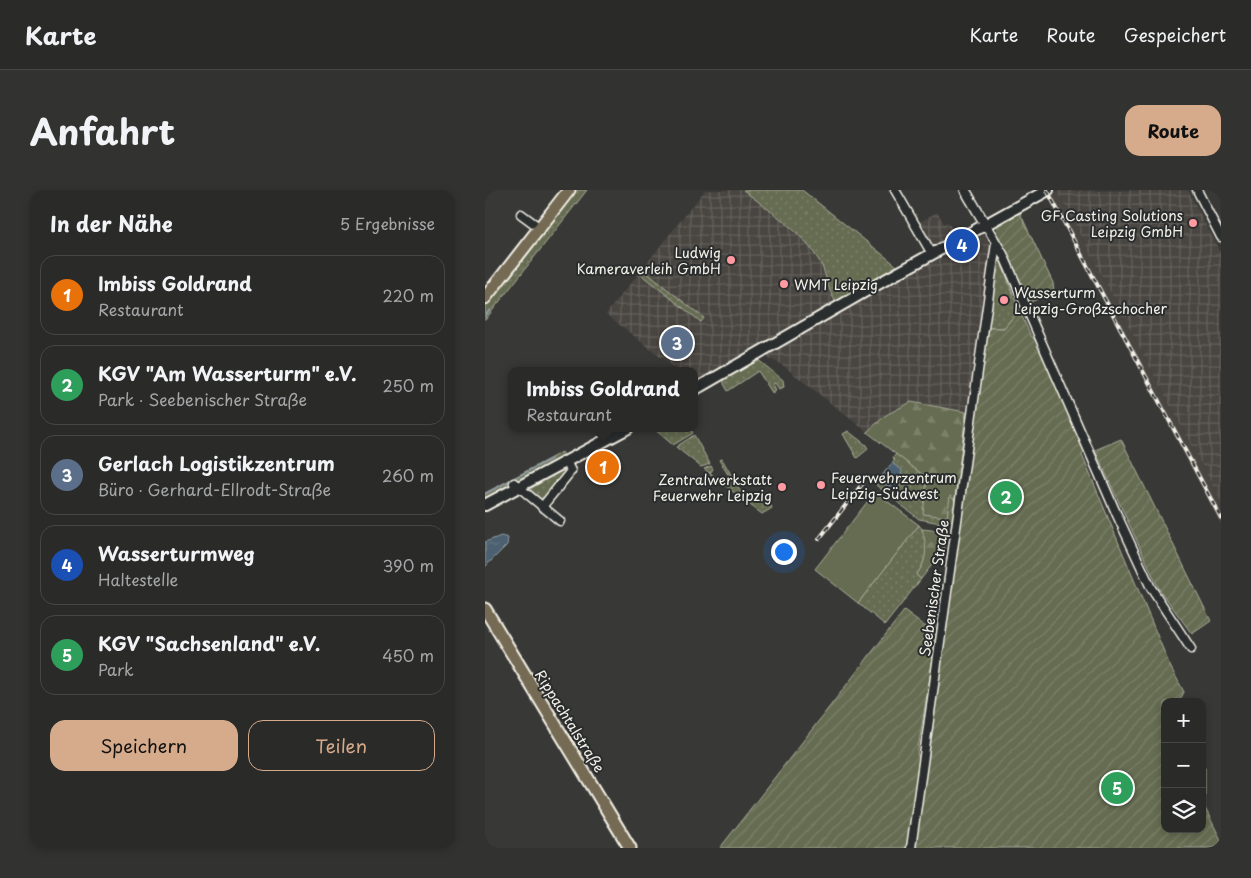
<!DOCTYPE html>
<html lang="de">
<meta charset="utf-8">
<style>
body{margin:0;font-family:"Playpen Sans",sans-serif;background:#323230;color:#f1f3f6}
.controls{position:absolute;right:15px;bottom:15px;display:grid;overflow:hidden;border-radius:10px;box-shadow:0 2px 8px #0003}
.controls button{width:45px;height:45px;display:grid;place-items:center;padding:0;border:0;border-bottom:1px solid #464645;background:#2a2a28;color:#f1f3f6;font:25px sans-serif}
.you{position:absolute;left:298px;top:361px;width:18px;height:18px;margin:-12px;border:4px solid #fff;border-radius:50%;background:#1a73e8;box-shadow:0 0 0 8px #1a73e833}
.badge{display:grid;place-items:center;width:32px;height:32px;border-radius:50%;background:#d6ab8b;color:#fff;font-size:16px;font-weight:700}
.pin{position:absolute;translate:-50% -50%;border:2px solid #fff;box-shadow:0 1px 5px #0006}
.popup{position:absolute;left:23px;top:177px;width:190px;height:65px;box-sizing:border-box;display:grid;place-content:center;border-radius:10px;background:#2a2a28;filter:drop-shadow(0 1px 4px #0005);font-size:16px;white-space:nowrap;color:#a5a7a8}
.popup b{font-size:19px;color:#f1f3f6}
.popup::after{content:'';position:absolute;left:50%;top:100%;margin-left:-10px;border:10px solid transparent;border-top-color:#2a2a28}
.list{margin:0;padding:0;list-style:none}
h2{display:flex;justify-content:space-between;align-items:center;height:65px;margin:0;padding:0 20px;font-size:21px}
h2 small{font-size:16px;font-weight:400;color:#a5a7a8}
.list li{display:grid;grid-template-columns:32px 1fr auto;gap:15px;align-items:center;box-sizing:border-box;height:80px;margin:0 10px 10px;padding:0 10px;border:1px solid #464645;border-radius:15px}
.list b{display:block;font-size:19px;white-space:nowrap}
.list p{margin:0;font-size:16px;white-space:nowrap;color:#a5a7a8}
.list em{font-size:16px;font-style:normal;color:#a5a7a8}
.actions{display:flex;gap:10px;padding:15px 20px}
.actions a{flex:1;padding:11px 0;border:1px solid #d6ab8b;border-radius:15px;text-align:center;font-size:18px;color:#d6ab8b}
.actions .main{background:#d6ab8b;color:#111}
.icon{flex:none;width:28px;height:28px;fill:none;stroke:currentColor;stroke-width:2;stroke-linecap:round;stroke-linejoin:round}
.map{position:relative;flex:none;width:736px;height:658px;overflow:hidden;border-radius:15px}
header{display:flex;align-items:center;gap:30px;box-sizing:border-box;height:70px;padding:0 25px;background:#2a2a28;border-bottom:1px solid #464645}
header strong{font-size:24px}
nav{display:flex;gap:28px;margin-inline-start:auto;font-size:18px}
.intro{display:flex;align-items:center;justify-content:space-between;box-sizing:border-box;height:120px;padding:0 30px}
h1{margin:0;font-size:35px}
.button{padding:12px 22px;border-radius:15px;background:#d6ab8b;color:#111;font-size:18px;font-weight:700}
main{display:flex;gap:30px;padding:0 30px}
aside{flex:1;background:#2a2a28;border-radius:15px;box-shadow:0 2px 8px #0003}
.map>svg:first-child{display:block}
</style>
<header>
<strong>Karte</strong>
<nav><a>Karte</a><a>Route</a><a>Gespeichert</a></nav>
</header>
<div class="intro"><h1>Anfahrt</h1><a class="button">Route</a></div>
<main>
<aside>
<h2>In der Nähe<small>5 Ergebnisse</small></h2>
<ul class="list">
<li><span class="badge" style="background:#e8710a">1</span><div><b>Imbiss Goldrand</b><p>Restaurant</p></div><em>220 m</em></li>
<li><span class="badge" style="background:#2e9e5b">2</span><div><b>KGV &quot;Am Wasserturm&quot; e.V.</b><p>Park · Seebenischer Straße</p></div><em>250 m</em></li>
<li><span class="badge" style="background:#5c6f8a">3</span><div><b>Gerlach Logistikzentrum</b><p>Büro · Gerhard-Ellrodt-Straße</p></div><em>260 m</em></li>
<li><span class="badge" style="background:#1a4fb4">4</span><div><b>Wasserturmweg</b><p>Haltestelle</p></div><em>390 m</em></li>
<li><span class="badge" style="background:#2e9e5b">5</span><div><b>KGV &quot;Sachsenland&quot; e.V.</b><p>Park</p></div><em>450 m</em></li>
</ul>
<div class="actions"><a class="main">Speichern</a><a>Teilen</a></div>
</aside>
<div class="map">
<svg width="736" height="658" viewBox="0 0 736 658">
<defs>
<pattern id="industrial-grid" width="8" height="8" patternUnits="userSpaceOnUse" patternTransform="scale(1.25)"><rect width="8" height="8" fill="#494540"/><path d="M0 4h8M4 0v8" fill="none" stroke="#64605c"/></pattern>
<pattern id="grass-dots" width="8" height="8" patternUnits="userSpaceOnUse" patternTransform="scale(1.25)"><rect width="8" height="8" fill="#656c51"/><path d="M2 2h.1M6 6h.1" fill="none" stroke="#7c816a" stroke-width="1.8" stroke-linecap="round"/></pattern>
<pattern id="forest-firs" width="22" height="20" patternUnits="userSpaceOnUse" patternTransform="scale(1.25)"><rect width="22" height="20" fill="#656c51"/><path d="M5 1l3.5 6h-7zM16 11l3.5 6h-7z" fill="#7c816a"/></pattern>
<pattern id="garden-furrows" width="10" height="10" patternUnits="userSpaceOnUse" patternTransform="scale(1.25)"><rect width="10" height="10" fill="#656c51"/><path d="M-1 1l2-2M0 10L10 0M9 11l2-2" fill="none" stroke="#7c816a"/></pattern>
<pattern id="water-ripples" width="26" height="14" patternUnits="userSpaceOnUse" patternTransform="scale(1.25)"><rect width="26" height="14" fill="#4c606f"/><path d="M2 4q2-2 4 0t4 0M15 11q2-2 4 0t4 0" fill="none" stroke="#667784"/></pattern>
</defs>
<rect width="100%" height="100%" fill="#383836"/>
<filter id="ink" filterUnits="userSpaceOnUse"><feTurbulence type="fractalNoise" baseFrequency=".02" numOctaves="2"/><feDisplacementMap in="SourceGraphic" scale="10" xChannelSelector="R" yChannelSelector="G"/><feConvolveMatrix kernelMatrix="1 2 1 2 8 2 1 2 1" color-interpolation-filters="sRGB"/></filter>
<g filter="url(#ink)">
<!-- built -->
<path fill="#494540" d="M 572,1 L 736,312 L 736,335 L 563,6 Z"/>
<!-- industrial -->
<g fill="url(#industrial-grid)">
<path d="M 220,0 L 258,0 L 317,47 L 336,74 L 345,104 L 351,112 L 209,193 L 209,181 L 193,181 L 121,124 Z"/>
<path d="M 703,0 L 736,64 L 736,312 L 572,1 Z"/>
<path d="M 452,22 L 459,33 L 463,32 L 470,44 L 447,56 L 433,33 Z"/>
<path d="M 499,45 L 506,57 L 481,222 L 426,212 L 401,225 L 382,242 L 296,174 L 284,169 L 282,163 L 448,71 L 461,67 Z"/>
</g>
<!-- grass -->
<g fill="url(#grass-dots)" stroke="#acae9c">
<path d="M 88,0 L 102,0 L 0,130 L 0,114 Z"/>
<path d="M 258,0 L 317,0 L 412,76 L 351,112 C 342,100 342,85 335,72 C 317,41 286,22 258,0 Z"/>
<path d="M 512,61 L 534,120 L 519,138 L 501,138 Z"/>
<path d="M 157,79 L 219,128 L 216,132 L 154,83 Z"/>
<path d="M 272,169 L 298,190 L 299,197 L 294,199 L 290,193 L 288,194 L 291,200 L 288,201 L 288,204 L 273,181 L 243,201 L 239,194 L 239,189 Z"/>
<path d="M 168,238 L 205,238 L 208,243 L 188,255 Z"/>
<path d="M 363,241 L 381,255 L 383,259 L 372,268 L 358,244 Z"/>
<path d="M 209,245 L 225,274 L 216,277 L 191,257 Z"/>
<path d="M 77,262 L 80,267 L 0,311 L 0,303 Z"/>
<path d="M 411,264 L 470,310 L 468,329 L 461,334 L 434,329 L 392,296 L 391,294 L 410,270 L 408,268 Z"/>
<path d="M 237,269 L 260,309 L 259,310 L 219,279 L 226,276 L 228,279 L 225,283 L 239,293 L 244,286 L 234,270 Z"/>
<path d="M 77,280 L 80,284 L 56,314 L 40,302 Z"/>
<path d="M 279,302 L 287,318 L 277,324 L 261,312 Z"/>
<path d="M 434,335 C 446,349 442,372 431,385 L 436,389 L 400,435 L 373,413 Z"/>
</g>
<!-- forest -->
<g fill="url(#forest-firs)" stroke="#acae9c">
<path d="M 426,212 L 481,222 L 470,310 L 465,306 L 462,327 L 438,324 L 442,288 L 382,242 L 401,225 Z"/>
<path d="M 437,339 L 456,341 L 461,346 L 459,359 L 436,389 L 431,385 C 443,371 442,356 437,339 Z"/>
</g>
<!-- garden -->
<g fill="url(#garden-furrows)" stroke="#acae9c">
<path d="M 535,23 L 568,93 L 569,101 L 544,113 L 511,42 L 512,36 Z"/>
<path d="M 534,120 L 546,146 L 551,151 L 600,261 L 597,265 L 685,476 L 699,502 L 694,512 L 680,512 L 680,639 L 717,639 L 717,574 L 720,578 L 720,618 L 736,650 L 736,658 L 235,658 L 419,421 L 439,436 L 453,438 L 432,565 L 443,567 L 501,138 L 519,138 Z"/>
<path d="M 636,249 L 726,431 L 707,444 L 674,399 L 610,260 Z"/>
</g>
<!-- pitch -->
<path fill="#656c51" stroke="#acae9c" d="M 390,302 L 434,335 L 373,413 L 330,379 Z"/>
<!-- water -->
<g fill="url(#water-ripples)" stroke="#8f9a9f">
<path d="M 407,273 L 417,280 L 414,304 L 394,289 Z"/>
<path d="M 16,346 L 23,348 L 22,355 L 0,377 L 0,352 Z"/>
</g>
<g fill="none" stroke-linecap="round" stroke-linejoin="round">
<!-- stream -->
<g stroke="#8f9a9f" stroke-width="2">
<path d="M 0,126 L 5,120"/>
<path d="M 0,304 L 66,269"/>
</g>
<!-- minor casing -->
<g stroke="#f4f1e8" stroke-width="11">
<g id="minor">
<path d="M 410,0 L 447,64"/>
<path d="M 712,0 L 736,47"/>
<path d="M 36,24 L 55,38"/>
<path d="M 500,34 L 518,64 L 632,325 L 666,398 L 706,459"/>
<path d="M 29,293 L 75,331"/>
<path d="M 57,317 L 86,281 L 81,271"/>
<path d="M 426,658 L 511,53"/>
</g>
</g>
<!-- tertiary casing -->
<g stroke="#f4f1e8" stroke-width="12">
<path id="tertiary" d="M 480,0 L 500,34"/>
</g>
<!-- secondary casing -->
<g stroke="#f4f1e8" stroke-width="14">
<g id="secondary">
<path d="M 209,200 L 400,90 L 563,0"/>
<path d="M 0,315 L 143,238"/>
</g>
</g>
<!-- primary casing -->
<g stroke="#f4f1e8" stroke-width="15">
<g id="primary">
<path d="M 0,108 L 84,0"/>
<path d="M 0,419 L 145,658"/>
</g>
</g>
<!-- minor -->
<use href="#minor" stroke="#2a2d2e" stroke-width="8"/>
<!-- tertiary -->
<use href="#tertiary" stroke="#2a2d2e" stroke-width="9"/>
<!-- secondary -->
<use href="#secondary" stroke="#2a2d2e" stroke-width="10"/>
<!-- primary -->
<use href="#primary" stroke="#746b52" stroke-width="11"/>
<!-- rail casing -->
<g stroke="#f4f1e8" stroke-width="4">
<g id="rail">
<path d="M 562,0 L 736,328"/>
<path d="M 334,349 L 378,293"/>
</g>
</g>
<!-- rail -->
<use href="#rail" stroke="#2a2d2e" stroke-width="2" stroke-dasharray="5.5" stroke-linecap="butt"/>
</g>
</g>
<!-- markers -->
<g fill="#ff9aa2" stroke="#2a2d2e" stroke-width="2">
<circle cx="708" cy="33" r="5"/>
<circle cx="246" cy="70" r="5"/>
<circle cx="299" cy="94" r="5"/>
<circle cx="519" cy="110" r="5"/>
<circle cx="336" cy="295" r="5"/>
<circle cx="297" cy="297" r="5"/>
</g>
<g text-anchor="middle" dominant-baseline="central" stroke-width="4" stroke-linejoin="round" paint-order="stroke">
<!-- poi labels -->
<g font-size="14" fill="#f4f1e8" stroke="#2a2d2e" text-anchor="end">
<text x="698" y="25">GF Casting Solutions<tspan x="698" dy="16">Leipzig GmbH</tspan></text>
<text x="236" y="62">Ludwig<tspan x="236" dy="16">Kameraverleih GmbH</tspan></text>
<text x="309" y="94" text-anchor="start">WMT Leipzig</text>
<text x="529" y="102" text-anchor="start">Wasserturm<tspan x="529" dy="16">Leipzig-Großzschocher</tspan></text>
<text x="346" y="287" text-anchor="start">Feuerwehrzentrum<tspan x="346" dy="16">Leipzig-Südwest</tspan></text>
<text x="287" y="289">Zentralwerkstatt<tspan x="287" dy="16">Feuerwehr Leipzig</tspan></text>
</g>
<!-- street labels -->
<g font-size="14" fill="#f4f1e8" stroke="#2a2d2e">
<text transform="translate(449 398) rotate(-82)">Seebenischer Straße</text>
<text transform="translate(85 531) rotate(58)">Rippachtalstraße</text>
</g>
</g>
</svg>
<div class="controls">
<button>+</button>
<button>−</button>
<button><svg class="icon" aria-label="layers" viewBox="0 0 24 24"><path d="M12 4l9 5-9 5-9-5zM3 14l9 5 9-5"/></svg></button>
</div>
<div class="you"></div>
<div class="pin badge" style="left:118px;top:277px;background:#e8710a">1</div>
<div class="popup"><b>Imbiss Goldrand</b>Restaurant</div>
<div class="pin badge" style="left:521px;top:307px;background:#2e9e5b">2</div>
<div class="pin badge" style="left:192px;top:153px;background:#5c6f8a">3</div>
<div class="pin badge" style="left:477px;top:55px;background:#1a4fb4">4</div>
<div class="pin badge" style="left:632px;top:598px;background:#2e9e5b">5</div>
</div>
</main>
